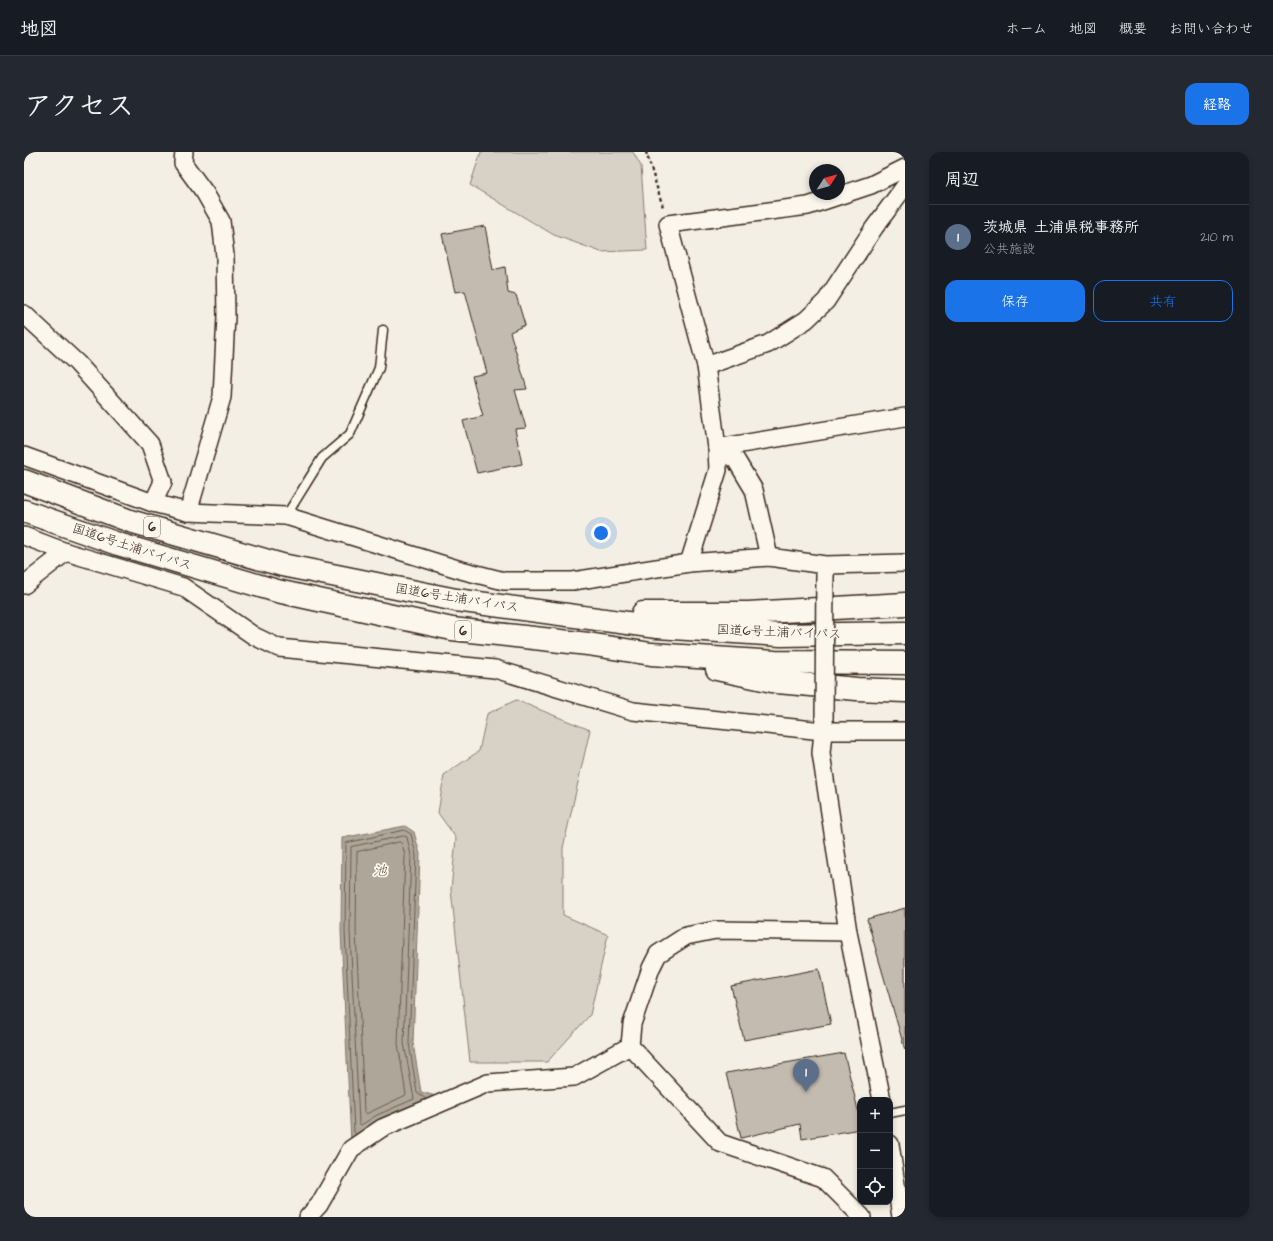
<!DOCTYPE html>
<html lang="ja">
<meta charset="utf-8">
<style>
body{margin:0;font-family:"Architects Daughter","Klee One",sans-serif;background:#242831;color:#f1f3f6}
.controls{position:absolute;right:12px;bottom:12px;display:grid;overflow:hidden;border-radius:8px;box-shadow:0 2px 6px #0003}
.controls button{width:36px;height:36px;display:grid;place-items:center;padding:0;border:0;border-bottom:1px solid #363941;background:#171b24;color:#f1f3f6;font:20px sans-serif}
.compass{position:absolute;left:785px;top:12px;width:36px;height:36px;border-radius:50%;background:#171b24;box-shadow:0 2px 6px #0003;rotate:54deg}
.you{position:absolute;left:577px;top:381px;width:14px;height:14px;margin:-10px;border:3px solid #fff;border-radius:50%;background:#1a73e8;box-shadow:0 0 0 6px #1a73e833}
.badge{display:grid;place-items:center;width:26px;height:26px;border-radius:50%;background:#1a73e8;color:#fff;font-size:13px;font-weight:700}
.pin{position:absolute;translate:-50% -33px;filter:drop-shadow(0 1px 2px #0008)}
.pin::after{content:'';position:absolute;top:21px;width:14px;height:12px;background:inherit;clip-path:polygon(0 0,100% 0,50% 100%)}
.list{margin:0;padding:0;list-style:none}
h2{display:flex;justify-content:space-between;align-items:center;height:52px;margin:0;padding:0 16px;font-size:17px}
h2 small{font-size:13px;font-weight:400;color:#9ea1a6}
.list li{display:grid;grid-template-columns:26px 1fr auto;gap:12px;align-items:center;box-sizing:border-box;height:64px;padding:0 16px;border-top:1px solid #363941}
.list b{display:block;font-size:15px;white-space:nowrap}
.list p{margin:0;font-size:13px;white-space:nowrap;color:#9ea1a6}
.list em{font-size:13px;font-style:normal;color:#9ea1a6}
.actions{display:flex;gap:8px;padding:12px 16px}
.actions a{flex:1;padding:9px 0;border:1px solid #1a73e8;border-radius:12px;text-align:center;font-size:14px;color:#1a73e8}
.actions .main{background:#1a73e8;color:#fff}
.icon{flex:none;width:22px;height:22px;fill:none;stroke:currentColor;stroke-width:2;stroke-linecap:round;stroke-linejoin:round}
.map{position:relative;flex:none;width:881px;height:1065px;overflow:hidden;border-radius:12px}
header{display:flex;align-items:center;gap:24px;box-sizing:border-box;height:56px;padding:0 20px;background:#171b24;border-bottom:1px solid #363941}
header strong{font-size:19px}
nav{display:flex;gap:22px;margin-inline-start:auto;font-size:14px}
.intro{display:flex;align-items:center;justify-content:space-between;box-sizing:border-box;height:96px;padding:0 24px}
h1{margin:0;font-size:28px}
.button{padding:10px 18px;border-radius:12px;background:#1a73e8;color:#fff;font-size:14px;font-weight:700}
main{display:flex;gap:24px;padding:0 24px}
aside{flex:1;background:#171b24;border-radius:12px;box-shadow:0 2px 6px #0003}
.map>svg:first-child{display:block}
</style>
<header>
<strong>地図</strong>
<nav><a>ホーム</a><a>地図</a><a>概要</a><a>お問い合わせ</a></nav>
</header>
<div class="intro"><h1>アクセス</h1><a class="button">経路</a></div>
<main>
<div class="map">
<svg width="881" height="1065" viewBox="0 0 881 1065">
<rect width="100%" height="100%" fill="#f3efe4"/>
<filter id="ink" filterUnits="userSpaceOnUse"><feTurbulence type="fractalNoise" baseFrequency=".025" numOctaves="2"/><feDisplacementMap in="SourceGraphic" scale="8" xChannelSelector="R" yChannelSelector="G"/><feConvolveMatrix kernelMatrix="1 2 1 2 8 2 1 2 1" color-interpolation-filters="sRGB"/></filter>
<g filter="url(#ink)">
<!-- green -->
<g fill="#d8d1c6" stroke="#8a7e72">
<path d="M 457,0 L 609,0 L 617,14 L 623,98 L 577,100 L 530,83 L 446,33 Z"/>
<path d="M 492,548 L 566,578 L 539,696 L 539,763 L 584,783 L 566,863 L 523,910 L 446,910 L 427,738 L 432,686 L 414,661 L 420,623 L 455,599 L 463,562 Z"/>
</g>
<!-- water -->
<path fill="#afa69a" stroke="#817468" d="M 381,674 L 390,680 L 396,702 L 389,891 L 397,940 L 419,946 L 327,991 L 317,779 L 318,686 Z"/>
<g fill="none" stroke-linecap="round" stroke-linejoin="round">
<!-- shore -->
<g stroke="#695c50" stroke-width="1">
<path d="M 380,684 L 383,685 L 387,704 L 380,891 L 390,947 L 353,963 L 337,973 L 335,971 L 326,779 L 327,695 Z"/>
<path d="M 376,690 L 378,692 L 381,704 L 374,891 L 382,943 L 342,962 L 340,960 L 332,779 L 333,700 Z"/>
<path d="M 332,982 L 330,980 L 321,779 L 322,691 L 380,678 L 387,682 L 392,703 L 385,891 L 393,941 L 402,947"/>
</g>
</g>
<!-- building -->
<g fill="#c3bbb0" stroke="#3b2a1e">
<path d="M 461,74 L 469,118 L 481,115 L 484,141 L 492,143 L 501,173 L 486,180 L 503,237 L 491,238 L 502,276 L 491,277 L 498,312 L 453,321 L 439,269 L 459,264 L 448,224 L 463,221 L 441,139 L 431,140 L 418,82 Z"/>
<path d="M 881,756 L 881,898 L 843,767 Z"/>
<path d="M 795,817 L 807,872 L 720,888 L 707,834 Z"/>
<path d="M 820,901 L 836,966 L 836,977 L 778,987 L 776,972 L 717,986 L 702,921 Z"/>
</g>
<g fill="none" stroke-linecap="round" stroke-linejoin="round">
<!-- service casing -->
<g stroke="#3b2a1e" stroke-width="11">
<g id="service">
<path d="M 262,364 L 298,306 L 326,282 L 355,216 L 359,178"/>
<path d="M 866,961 L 881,958"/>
</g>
</g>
<!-- minor casing -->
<g stroke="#3b2a1e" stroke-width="20">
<g id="minor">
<path d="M 160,0 L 159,11 L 181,41 L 197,69 L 201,104 L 202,164 L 198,245 L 164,360"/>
<path d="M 0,162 L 53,211 L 126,292 L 139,330 L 129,351"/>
<path d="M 682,214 L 744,192 L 782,168 L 802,149 L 850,76 L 881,34"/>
<path d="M 693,296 L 881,265"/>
<path d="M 693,296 L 712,308 L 730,338 L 745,405"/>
<path d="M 0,304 L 129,351 L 164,360 L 262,364 L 437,418 L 480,429 L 549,429 L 665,411 L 745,405 L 801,413 L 881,411"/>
<path d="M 0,384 L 42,400 L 159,435 L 230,484 L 255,496 L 471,517 L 609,559 L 799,579 L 881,579"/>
<path d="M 665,411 L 694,318 L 693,296 L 682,214 L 644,72 L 784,54 L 847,33 L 881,16"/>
<path d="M 0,433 L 42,400"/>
<path d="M 800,569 L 797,601 L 824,780 L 858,948"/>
<path d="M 824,780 L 692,778 L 662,784 L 634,802 L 627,816 L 608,872 L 606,894 L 696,991 L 799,1026 L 838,1065"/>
<path d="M 866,992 L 877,1065"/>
<path d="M 284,1065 L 295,1053 L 327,997 L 358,976 L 464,931 L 550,925 L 606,894"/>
</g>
</g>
<!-- trunk casing -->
<g stroke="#3b2a1e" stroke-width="25">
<g id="trunk">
<path d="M 0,329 L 106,369 L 258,413 L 432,448 L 633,475 L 757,483 L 881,481"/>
<path d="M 0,359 L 94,392 L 253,439 L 428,477 L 564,492 L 627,502 L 751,510 L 881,511"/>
<path d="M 619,461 L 724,461 L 881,452"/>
<path d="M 693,517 L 753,530 L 833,537 L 881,539"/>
</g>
</g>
<!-- path -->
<path stroke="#3b2a1e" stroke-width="2.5" stroke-dasharray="3 3" stroke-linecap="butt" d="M 622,0 L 639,55"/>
<!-- service -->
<use href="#service" stroke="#fbf7ec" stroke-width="8"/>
<!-- minor -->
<use href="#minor" stroke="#fbf7ec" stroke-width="17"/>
<!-- trunk -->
<use href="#trunk" stroke="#fbf7ec" stroke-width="22"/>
<!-- minor-bridge casing -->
<g stroke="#3b2a1e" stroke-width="20" stroke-linecap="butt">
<path id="minor-bridge" d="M 800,569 L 801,422"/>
</g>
<!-- minor-bridge -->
<use href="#minor-bridge" stroke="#fbf7ec" stroke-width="17"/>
</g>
</g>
<g text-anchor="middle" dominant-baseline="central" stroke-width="3.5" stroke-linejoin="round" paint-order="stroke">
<!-- shield labels -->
<g fill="#fbf7ec" stroke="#75685c" stroke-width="1">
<rect x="120" y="365" width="16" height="20" rx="3"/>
<rect x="431" y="469" width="16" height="20" rx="3"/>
</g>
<g font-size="12" font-weight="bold" fill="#3b2a1e">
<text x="128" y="375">6</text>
<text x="439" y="479">6</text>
</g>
<!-- street labels -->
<g font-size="13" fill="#3b2a1e" stroke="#fbf7ec">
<text transform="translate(108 395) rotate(18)">国道6号土浦バイパス</text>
<text transform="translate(433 446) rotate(9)">国道6号土浦バイパス</text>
<text transform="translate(755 480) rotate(2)">国道6号土浦バイパス</text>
</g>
<!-- water labels -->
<g font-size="14" font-style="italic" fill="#645549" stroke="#fbf7ec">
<text x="356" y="719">池</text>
</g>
</g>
</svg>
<div class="controls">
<button>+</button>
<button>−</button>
<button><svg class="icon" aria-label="locate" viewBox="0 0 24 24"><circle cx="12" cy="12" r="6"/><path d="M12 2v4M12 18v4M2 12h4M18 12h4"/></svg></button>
</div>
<svg class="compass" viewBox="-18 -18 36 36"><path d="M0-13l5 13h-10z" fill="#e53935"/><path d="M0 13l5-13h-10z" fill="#9ea1a6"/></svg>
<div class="you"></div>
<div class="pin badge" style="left:782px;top:940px;background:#5c6f8a">1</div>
</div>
<aside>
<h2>周辺<small></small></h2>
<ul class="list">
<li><span class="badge" style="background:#5c6f8a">1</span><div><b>茨城県 土浦県税事務所</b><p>公共施設</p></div><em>210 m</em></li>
</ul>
<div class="actions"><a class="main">保存</a><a>共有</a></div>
</aside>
</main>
